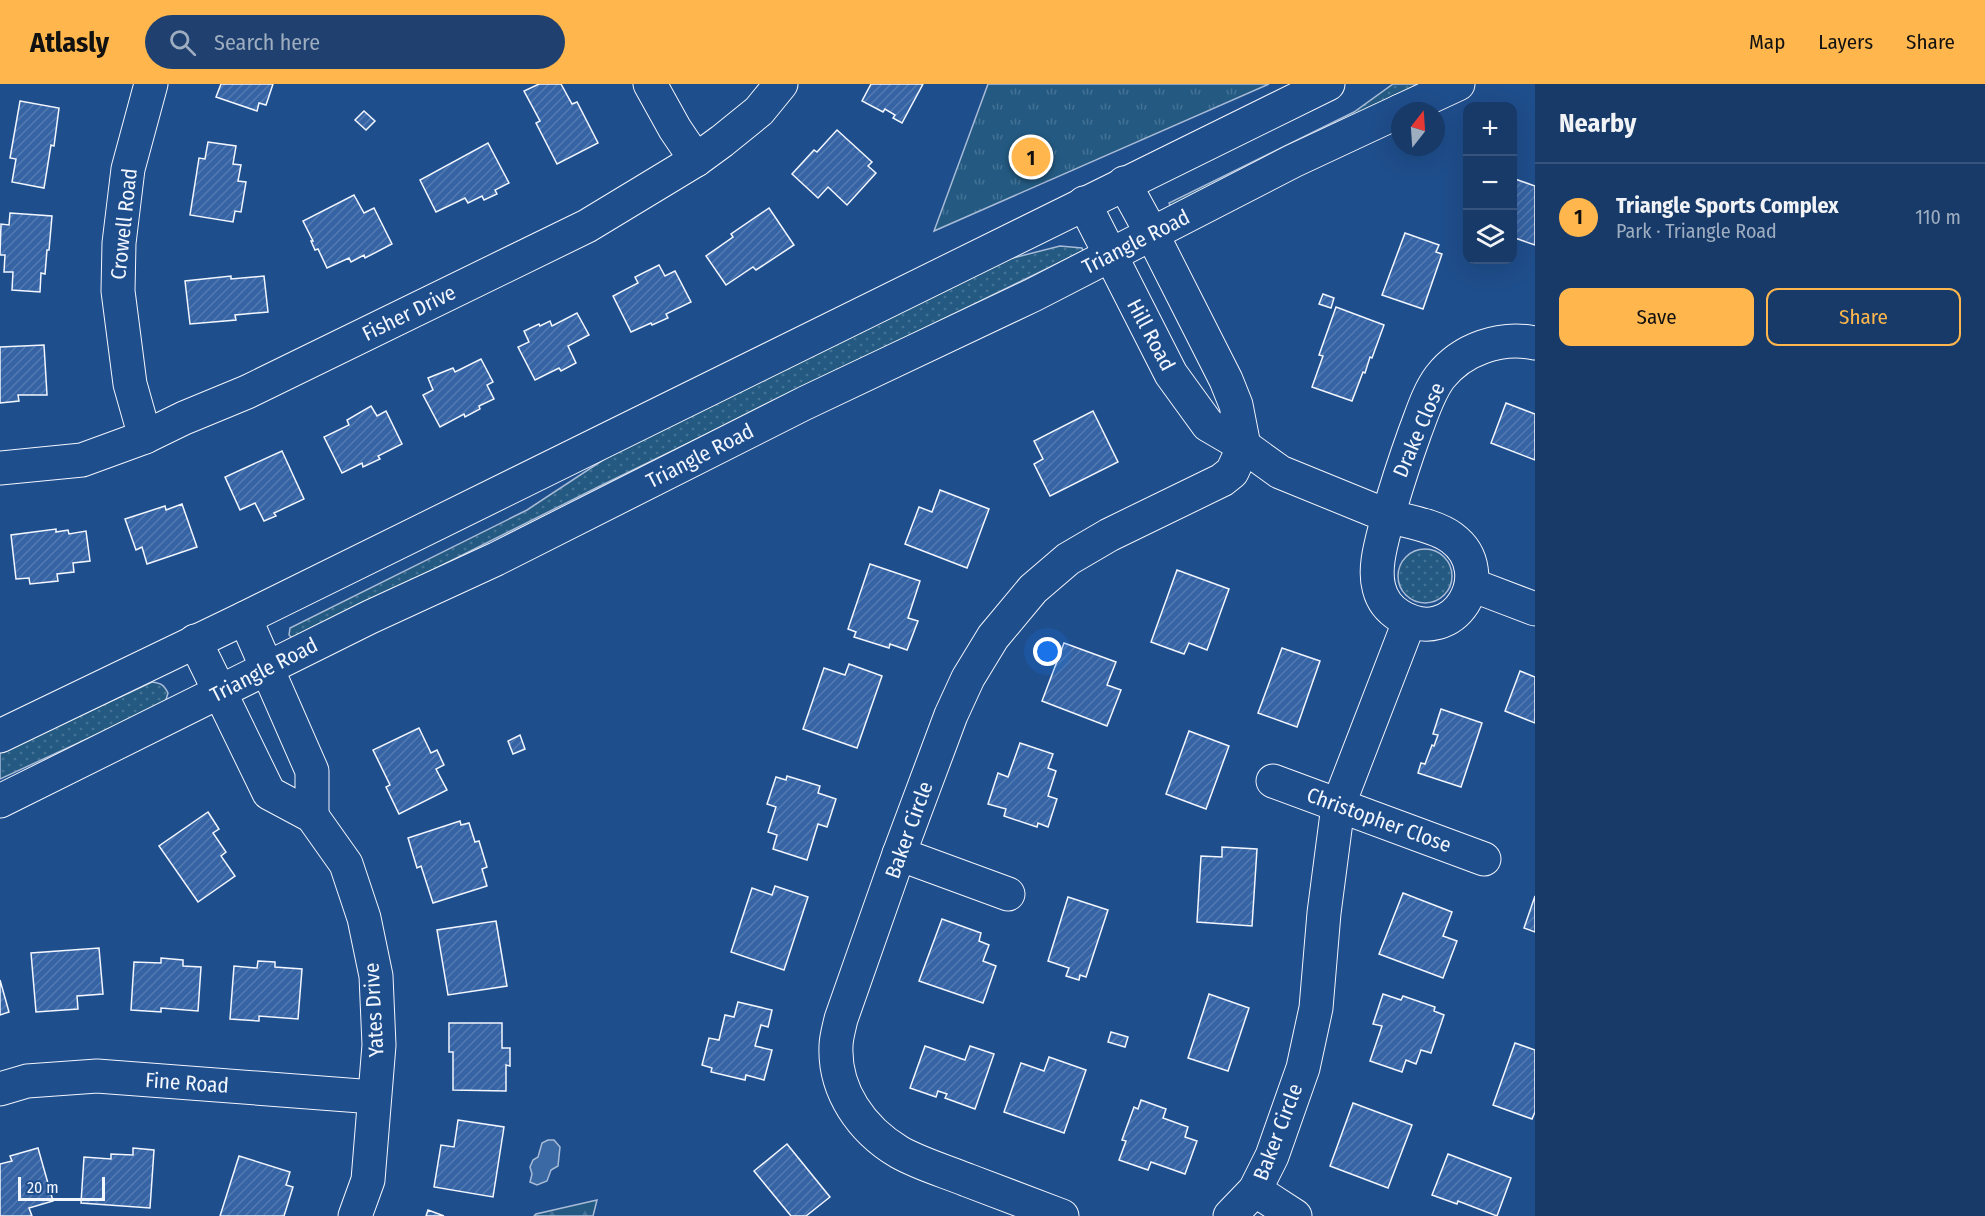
<!DOCTYPE html>
<meta charset="utf-8">
<style>
body{margin:0;font-family:"Fira Sans Condensed",sans-serif;background:#20416f;color:#f1f3f6}
.controls{position:absolute;right:18px;top:18px;display:grid;overflow:hidden;border-radius:12px;box-shadow:0 6px 24px #0002}
.controls button{width:54px;height:54px;display:grid;place-items:center;padding:0;border:0;border-bottom:2px solid #36547d;background:#173a69;color:#f1f3f6;font:30px sans-serif}
.compass{position:absolute;left:1391px;top:18px;width:54px;height:54px;border-radius:50%;background:#173a69;box-shadow:0 6px 24px #0002;rotate:17deg}
.scale{position:absolute;left:18px;bottom:15px;width:87px;box-sizing:border-box;padding-left:6px;border:3px solid #f2f6ff;border-top:0;font-size:16px;line-height:21px;white-space:nowrap;color:#f2f6ff;-webkit-text-stroke:4px #1f4e8c;paint-order:stroke}
.you{position:absolute;left:1048px;top:568px;width:21px;height:21px;margin:-15px;border:4px solid #fff;border-radius:50%;background:#1a73e8;box-shadow:0 0 0 9px #1a73e833}
.badge{display:grid;place-items:center;width:39px;height:39px;border-radius:50%;background:#ffb74d;color:#111;font-size:20px;font-weight:700}
.pin{position:absolute;translate:-50% -50%;border:3px solid #fff;box-shadow:0 2px 6px #0006}
.list{margin:0;padding:0;list-style:none}
h2{display:flex;justify-content:space-between;align-items:center;height:78px;margin:0;padding:0 24px;font-size:26px}
h2 small{font-size:20px;font-weight:400;color:#9eadc0}
.list li{display:grid;grid-template-columns:39px 1fr auto;gap:18px;align-items:center;box-sizing:border-box;height:108px;padding:0 24px;border-top:2px solid #36547d}
.list b{display:block;font-size:22px;white-space:nowrap}
.list p{margin:0;font-size:20px;white-space:nowrap;color:#9eadc0}
.list em{font-size:20px;font-style:normal;color:#9eadc0}
.actions{display:flex;gap:12px;padding:18px 24px}
.actions a{flex:1;padding:14px 0;border:2px solid #ffb74d;border-radius:12px;text-align:center;font-size:21px;color:#ffb74d}
.actions .main{background:#ffb74d;color:#111}
.icon{flex:none;width:33px;height:33px;fill:none;stroke:currentColor;stroke-width:2;stroke-linecap:round;stroke-linejoin:round}
.map{position:relative;flex:none;width:1535px;height:1132px;overflow:hidden}
header{display:flex;align-items:center;gap:36px;box-sizing:border-box;height:84px;padding:0 30px;background:#ffb74d;color:#111}
header strong{font-size:28px}
nav{display:flex;gap:33px;margin-inline-start:auto;font-size:21px}
.search{width:420px;height:54px;background:#20416f;display:flex;align-items:center;gap:15px;box-sizing:border-box;padding:0 21px;border-radius:33px;color:#9eadc0;font-size:22px}
main{display:flex}
aside{flex:1;background:#173a69}
.map>svg:first-child{display:block}
</style>
<header>
<strong>Atlasly</strong>
<div class="search"><svg class="icon" aria-label="search" viewBox="0 0 24 24"><circle cx="10" cy="10" r="6"/><path d="M15 15l6 6"/></svg>Search here</div>
<nav><a>Map</a><a>Layers</a><a>Share</a></nav>
</header>
<main>
<div class="map">
<svg width="1535" height="1132" viewBox="0 0 1535 1132">
<defs>
<pattern id="grass-dots" width="8" height="8" patternUnits="userSpaceOnUse" patternTransform="scale(1.5)"><rect width="8" height="8" fill="#245a82"/><path d="M2 2h.1M6 6h.1" fill="none" stroke="#447295" stroke-width="1.8" stroke-linecap="round"/></pattern>
<pattern id="forest-firs" width="22" height="20" patternUnits="userSpaceOnUse" patternTransform="scale(1.5)"><rect width="22" height="20" fill="#245a82"/><path d="M5 1l3.5 6h-7zM16 11l3.5 6h-7z" fill="#447295"/></pattern>
<pattern id="park-tufts" width="24" height="20" patternUnits="userSpaceOnUse" patternTransform="scale(1.5)"><rect width="24" height="20" fill="#245a82"/><path d="M3 7l-1-3M5 7V3M7 7l1-3M15 17l-1-3M17 17v-4M19 17l1-3" fill="none" stroke="#447295"/></pattern>
<pattern id="building-hatch" width="6" height="6" patternUnits="userSpaceOnUse" patternTransform="scale(1.5)"><rect width="6" height="6" fill="#3563a3"/><path d="M-1 1l2-2M0 6l6-6M5 7l2-2" fill="none" stroke="#537ab1"/></pattern>
</defs>
<rect width="100%" height="100%" fill="#1f4e8c"/>
<!-- grass -->
<g fill="url(#grass-dots)" stroke="#a8bbd7" stroke-width="1.5">
<path d="M 1393,0 L 1422,0 L 1171,123 L 1169,119 L 1354,28 Z"/>
<path d="M 1060,162 L 1082,164 L 1083,167 L 598,403 L 297,554 L 292,554 L 289,551 L 290,544 L 527,426 L 629,359 L 1005,176 Z"/>
<circle cx="1425" cy="492" r="27"/>
<path d="M 152,598 C 161,599 164,601 168,609 L 165,619 L 0,695 L 0,669 Z"/>
</g>
<!-- forest -->
<path fill="url(#forest-firs)" stroke="#a8bbd7" stroke-width="1.5" d="M 597,1116 L 593,1132 L 534,1132 L 536,1130 Z"/>
<!-- park -->
<path fill="url(#park-tufts)" stroke="#a8bbd7" stroke-width="1.5" d="M 988,0 L 1269,0 L 934,147 Z"/>
<!-- water -->
<path fill="#3b69a3" stroke="#a8bbd7" stroke-width="1.5" d="M 548,1056 L 554,1056 L 560,1063 L 558,1082 L 551,1086 L 547,1097 L 537,1101 L 530,1098 L 532,1090 L 530,1083 L 533,1076 L 538,1073 L 542,1059 Z"/>
<!-- building -->
<g fill="url(#building-hatch)" stroke="#f2f6ff" stroke-width="1.5">
<path d="M 221,0 L 273,0 L 266,21 L 259,19 L 257,27 L 216,13 Z"/>
<path d="M 539,0 L 561,0 L 572,20 L 577,18 L 598,59 L 557,80 L 536,39 L 540,37 L 524,7 Z"/>
<path d="M 871,0 L 923,0 L 902,39 L 893,34 L 895,31 L 885,25 L 883,28 L 862,17 Z"/>
<path d="M 20,17 L 59,24 L 54,62 L 51,61 L 44,104 L 12,98 L 16,75 L 10,74 Z"/>
<path d="M 364,27 L 375,37 L 366,46 L 355,36 Z"/>
<path d="M 837,46 L 872,78 L 868,82 L 876,89 L 847,121 L 828,103 L 818,114 L 792,90 L 814,66 L 817,68 Z"/>
<path d="M 208,58 L 236,62 L 233,80 L 241,81 L 238,97 L 246,98 L 241,128 L 235,127 L 233,138 L 190,131 L 199,74 L 205,75 Z"/>
<path d="M 488,59 L 509,99 L 495,106 L 497,110 L 484,116 L 482,112 L 468,119 L 465,114 L 436,128 L 420,96 Z"/>
<path d="M 1515,95 L 1535,102 L 1535,161 L 1512,153 L 1512,101 Z"/>
<path d="M 354,111 L 364,129 L 374,124 L 392,160 L 365,174 L 364,171 L 351,178 L 349,174 L 327,184 L 318,165 L 315,166 L 311,157 L 313,157 L 303,137 Z"/>
<path d="M 769,124 L 794,161 L 756,186 L 753,183 L 726,201 L 706,172 L 733,153 L 731,150 Z"/>
<path d="M 10,129 L 52,132 L 49,166 L 47,166 L 45,190 L 41,189 L 40,208 L 12,206 L 13,188 L 4,188 L 5,171 L 0,171 L 1,140 L 9,141 Z"/>
<path d="M 1405,149 L 1439,161 L 1436,168 L 1442,170 L 1423,225 L 1382,211 Z"/>
<path d="M 659,181 L 665,192 L 675,187 L 691,218 L 666,230 L 668,234 L 652,241 L 651,239 L 631,248 L 613,212 L 638,199 L 635,193 Z"/>
<path d="M 231,192 L 231,195 L 264,192 L 268,228 L 235,231 L 236,236 L 190,240 L 185,197 Z"/>
<path d="M 1323,210 L 1334,214 L 1331,224 L 1319,220 Z"/>
<path d="M 1336,223 L 1384,241 L 1372,274 L 1370,273 L 1365,289 L 1363,288 L 1352,317 L 1312,303 L 1323,272 L 1319,271 Z"/>
<path d="M 577,229 L 589,251 L 568,262 L 576,279 L 561,287 L 559,284 L 535,296 L 518,263 L 529,258 L 524,247 L 539,240 L 540,242 L 550,237 L 552,242 Z"/>
<path d="M 44,261 L 47,311 L 18,311 L 19,317 L 0,319 L 0,263 Z"/>
<path d="M 481,275 L 493,298 L 487,301 L 494,315 L 479,322 L 480,325 L 465,333 L 464,330 L 440,343 L 423,311 L 433,306 L 428,294 L 453,284 L 455,288 Z"/>
<path d="M 1506,319 L 1535,330 L 1535,376 L 1491,359 Z"/>
<path d="M 371,322 L 377,332 L 386,327 L 402,360 L 378,372 L 380,375 L 363,383 L 362,379 L 342,389 L 324,353 L 349,341 L 347,336 Z"/>
<path d="M 1093,327 L 1118,378 L 1050,412 L 1034,380 L 1043,375 L 1034,357 Z"/>
<path d="M 282,367 L 304,415 L 274,429 L 276,432 L 264,437 L 255,419 L 240,426 L 225,393 Z"/>
<path d="M 940,406 L 989,425 L 967,484 L 905,460 L 919,423 L 932,428 Z"/>
<path d="M 182,420 L 197,463 L 147,480 L 142,463 L 136,466 L 125,435 L 165,422 L 166,426 Z"/>
<path d="M 56,445 L 56,448 L 68,446 L 69,450 L 86,447 L 90,477 L 73,479 L 74,488 L 57,490 L 58,497 L 30,500 L 29,494 L 16,495 L 11,451 Z"/>
<path d="M 870,480 L 920,497 L 908,534 L 918,537 L 907,566 L 890,560 L 889,564 L 854,553 L 856,548 L 848,545 Z"/>
<path d="M 1177,486 L 1229,505 L 1207,566 L 1189,559 L 1184,570 L 1151,558 Z"/>
<path d="M 1064,559 L 1116,578 L 1107,601 L 1121,606 L 1107,642 L 1042,617 Z"/>
<path d="M 1282,564 L 1320,577 L 1297,643 L 1258,629 Z"/>
<path d="M 849,580 L 882,592 L 857,664 L 803,645 L 824,584 L 845,591 Z"/>
<path d="M 1520,587 L 1535,593 L 1535,639 L 1505,627 Z"/>
<path d="M 1441,625 L 1482,639 L 1461,703 L 1418,689 L 1421,679 L 1425,680 L 1432,661 L 1434,662 L 1438,651 L 1433,650 Z"/>
<path d="M 419,644 L 431,669 L 437,666 L 444,681 L 436,685 L 447,706 L 399,730 L 386,703 L 390,701 L 373,666 Z"/>
<path d="M 1189,647 L 1229,662 L 1206,725 L 1166,710 Z"/>
<path d="M 520,651 L 525,665 L 513,670 L 508,657 Z"/>
<path d="M 1020,659 L 1053,670 L 1048,684 L 1056,687 L 1048,712 L 1057,715 L 1048,743 L 1038,739 L 1037,743 L 1004,732 L 1006,725 L 988,720 L 998,689 L 1008,693 Z"/>
<path d="M 787,692 L 820,702 L 818,709 L 836,715 L 827,743 L 818,740 L 807,776 L 773,765 L 777,751 L 768,748 L 776,723 L 767,720 L 776,693 L 786,696 Z"/>
<path d="M 208,728 L 219,745 L 213,749 L 226,768 L 221,772 L 235,792 L 198,818 L 159,762 Z"/>
<path d="M 460,737 L 461,741 L 469,739 L 475,758 L 479,757 L 487,783 L 482,785 L 487,802 L 433,819 L 421,782 L 417,784 L 408,754 Z"/>
<path d="M 1222,763 L 1257,765 L 1252,842 L 1197,838 L 1201,772 L 1222,773 Z"/>
<path d="M 775,802 L 808,813 L 784,886 L 731,868 L 752,804 L 772,811 Z"/>
<path d="M 1403,809 L 1452,828 L 1443,852 L 1457,857 L 1443,894 L 1379,870 Z"/>
<path d="M 1535,812 L 1535,848 L 1524,844 Z"/>
<path d="M 1068,813 L 1108,826 L 1086,893 L 1080,891 L 1079,896 L 1066,892 L 1069,884 L 1048,877 Z"/>
<path d="M 942,835 L 981,849 L 979,857 L 989,861 L 983,877 L 996,882 L 983,919 L 919,897 Z"/>
<path d="M 496,837 L 507,902 L 448,911 L 437,846 Z"/>
<path d="M 99,864 L 103,910 L 77,912 L 78,925 L 36,928 L 31,869 Z"/>
<path d="M 161,874 L 183,876 L 183,882 L 201,883 L 198,927 L 161,924 L 161,928 L 131,926 L 134,878 L 161,879 Z"/>
<path d="M 258,877 L 275,878 L 275,883 L 302,885 L 298,935 L 259,932 L 259,937 L 230,935 L 234,882 L 257,884 Z"/>
<path d="M 0,896 L 9,928 L 0,931 Z"/>
<path d="M 1209,910 L 1249,924 L 1228,987 L 1188,974 Z"/>
<path d="M 1383,910 L 1401,916 L 1403,912 L 1435,923 L 1434,927 L 1444,931 L 1431,969 L 1421,966 L 1416,980 L 1406,976 L 1402,988 L 1370,977 L 1382,942 L 1373,940 Z"/>
<path d="M 738,918 L 772,926 L 768,943 L 761,941 L 755,962 L 772,966 L 764,996 L 746,991 L 745,996 L 711,988 L 712,984 L 702,981 L 709,954 L 719,956 L 725,931 L 734,933 Z"/>
<path d="M 449,939 L 502,939 L 502,964 L 510,964 L 510,982 L 506,981 L 506,1007 L 453,1006 L 453,968 L 449,968 Z"/>
<path d="M 1111,948 L 1128,953 L 1125,963 L 1108,958 Z"/>
<path d="M 1515,959 L 1535,966 L 1535,1028 L 1532,1035 L 1493,1021 Z"/>
<path d="M 925,962 L 965,976 L 970,962 L 994,970 L 975,1025 L 945,1014 L 947,1010 L 938,1007 L 936,1013 L 910,1004 Z"/>
<path d="M 1049,973 L 1086,986 L 1064,1049 L 1004,1028 L 1021,979 L 1044,987 Z"/>
<path d="M 1141,1016 L 1166,1025 L 1163,1034 L 1188,1043 L 1185,1053 L 1197,1057 L 1185,1090 L 1151,1078 L 1148,1086 L 1119,1076 L 1126,1057 L 1122,1056 L 1134,1023 L 1138,1025 Z"/>
<path d="M 1353,1019 L 1412,1041 L 1388,1104 L 1330,1082 Z"/>
<path d="M 458,1036 L 504,1043 L 493,1113 L 434,1103 L 441,1061 L 454,1063 Z"/>
<path d="M 787,1060 L 830,1113 L 806,1132 L 791,1132 L 754,1087 Z"/>
<path d="M 38,1064 L 53,1117 L 29,1124 L 32,1132 L 0,1132 L 0,1080 L 12,1077 L 10,1072 Z"/>
<path d="M 133,1064 L 154,1066 L 150,1124 L 81,1119 L 84,1073 L 111,1075 L 111,1070 L 133,1071 Z"/>
<path d="M 1448,1070 L 1511,1094 L 1497,1132 L 1458,1117 L 1457,1120 L 1432,1111 Z"/>
<path d="M 239,1072 L 290,1088 L 286,1101 L 293,1103 L 284,1132 L 220,1132 Z"/>
<path d="M 428,1126 L 444,1132 L 426,1132 Z"/>
</g>
<g fill="none" stroke-linecap="round" stroke-linejoin="round">
<!-- minor casing -->
<g stroke="#f2f6ff" stroke-width="35">
<g id="minor">
<path d="M 650,0 L 675,45 L 696,76"/>
<path d="M 1400,27 L 1458,0"/>
<path d="M 1124,99 L 1152,150 L 1226,296 L 1236,321 L 1244,362"/>
<path d="M 1084,119 L 1171,290 L 1208,341 L 1244,362 L 1280,388 L 1388,432 C 1383,454 1373,482 1379,504 C 1382,516 1390,526 1400,532 C 1454,565 1499,489 1452,454 C 1437,442 1406,437 1388,432 C 1396,403 1405,376 1415,348 C 1422,330 1428,309 1440,293 C 1462,265 1500,252 1535,259"/>
<path d="M 145,353 L 130,300 L 118,207 L 119,159 L 128,85 L 151,0"/>
<path d="M 0,384 L 82,376 L 145,353 L 184,334 L 247,308 L 587,142 L 696,76 L 722,57 L 759,27 L 781,0"/>
<path d="M 1472,501 L 1535,525"/>
<path d="M 245,534 L 312,687 L 312,732"/>
<path d="M 195,557 L 269,709 L 312,732 L 346,780 L 364,834 L 376,892 L 379,961 L 368,1096 L 355,1132"/>
<path d="M 0,652 L 245,534 L 1328,0"/>
<path d="M 1273,697 L 1484,775"/>
<path d="M 0,717 L 370,533 L 496,475 L 805,319 L 1033,211 L 1293,77 L 1400,27"/>
<path d="M 899,770 L 1008,810"/>
<path d="M 0,1005 L 27,997 L 97,992 L 374,1013"/>
<path d="M 1255,1106 L 1295,1132"/>
<path d="M 1062,1132 C 1031,1120 999,1108 967,1096 C 945,1087 920,1080 899,1068 C 862,1046 834,1007 836,962 C 836,954 839,944 841,935 L 899,770 L 951,631 L 968,594 L 993,553 L 1033,505 L 1068,475 L 1109,451 L 1222,396 L 1232,388 L 1244,362"/>
<path d="M 1230,1132 L 1255,1106 L 1272,1072 L 1303,984 L 1316,924 L 1324,829 L 1338,722 L 1409,538"/>
</g>
</g>
<!-- minor -->
<use href="#minor" stroke="#1f4e8c" stroke-width="33"/>
</g>
<g text-anchor="middle" dominant-baseline="central" stroke-width="4.5" stroke-linejoin="round" paint-order="stroke">
<!-- street labels -->
<g font-size="21" fill="#f2f6ff" stroke="#1f4e8c">
<text transform="translate(124 140) rotate(-84)">Crowell Road</text>
<text transform="translate(1136 158) rotate(-27)">Triangle Road</text>
<text transform="translate(409 229) rotate(-26)">Fisher Drive</text>
<text transform="translate(1151 251) rotate(62)">Hill Road</text>
<text transform="translate(1419 346) rotate(-67)">Drake Close</text>
<text transform="translate(700 372) rotate(-27)">Triangle Road</text>
<text transform="translate(264 586) rotate(-27)">Triangle Road</text>
<text transform="translate(1379 736) rotate(20)">Christopher Close</text>
<text transform="translate(909 746) rotate(-70)">Baker Circle</text>
<text transform="translate(374 926) rotate(-93)">Yates Drive</text>
<text transform="translate(187 999) rotate(4)">Fine Road</text>
<text transform="translate(1278 1048) rotate(-69)">Baker Circle</text>
</g>
</g>
</svg>
<div class="controls">
<button>+</button>
<button>−</button>
<button><svg class="icon" aria-label="layers" viewBox="0 0 24 24"><path d="M12 4l9 5-9 5-9-5zM3 14l9 5 9-5"/></svg></button>
</div>
<svg class="compass" viewBox="-18 -18 36 36"><path d="M0-13l5 13h-10z" fill="#e53935"/><path d="M0 13l5-13h-10z" fill="#9eadc0"/></svg>
<div class="scale">20 m</div>
<div class="you"></div>
<div class="pin badge" style="left:1031px;top:73px">1</div>
</div>
<aside>
<h2>Nearby<small></small></h2>
<ul class="list">
<li><span class="badge">1</span><div><b>Triangle Sports Complex</b><p>Park · Triangle Road</p></div><em>110 m</em></li>
</ul>
<div class="actions"><a class="main">Save</a><a>Share</a></div>
</aside>
</main>
